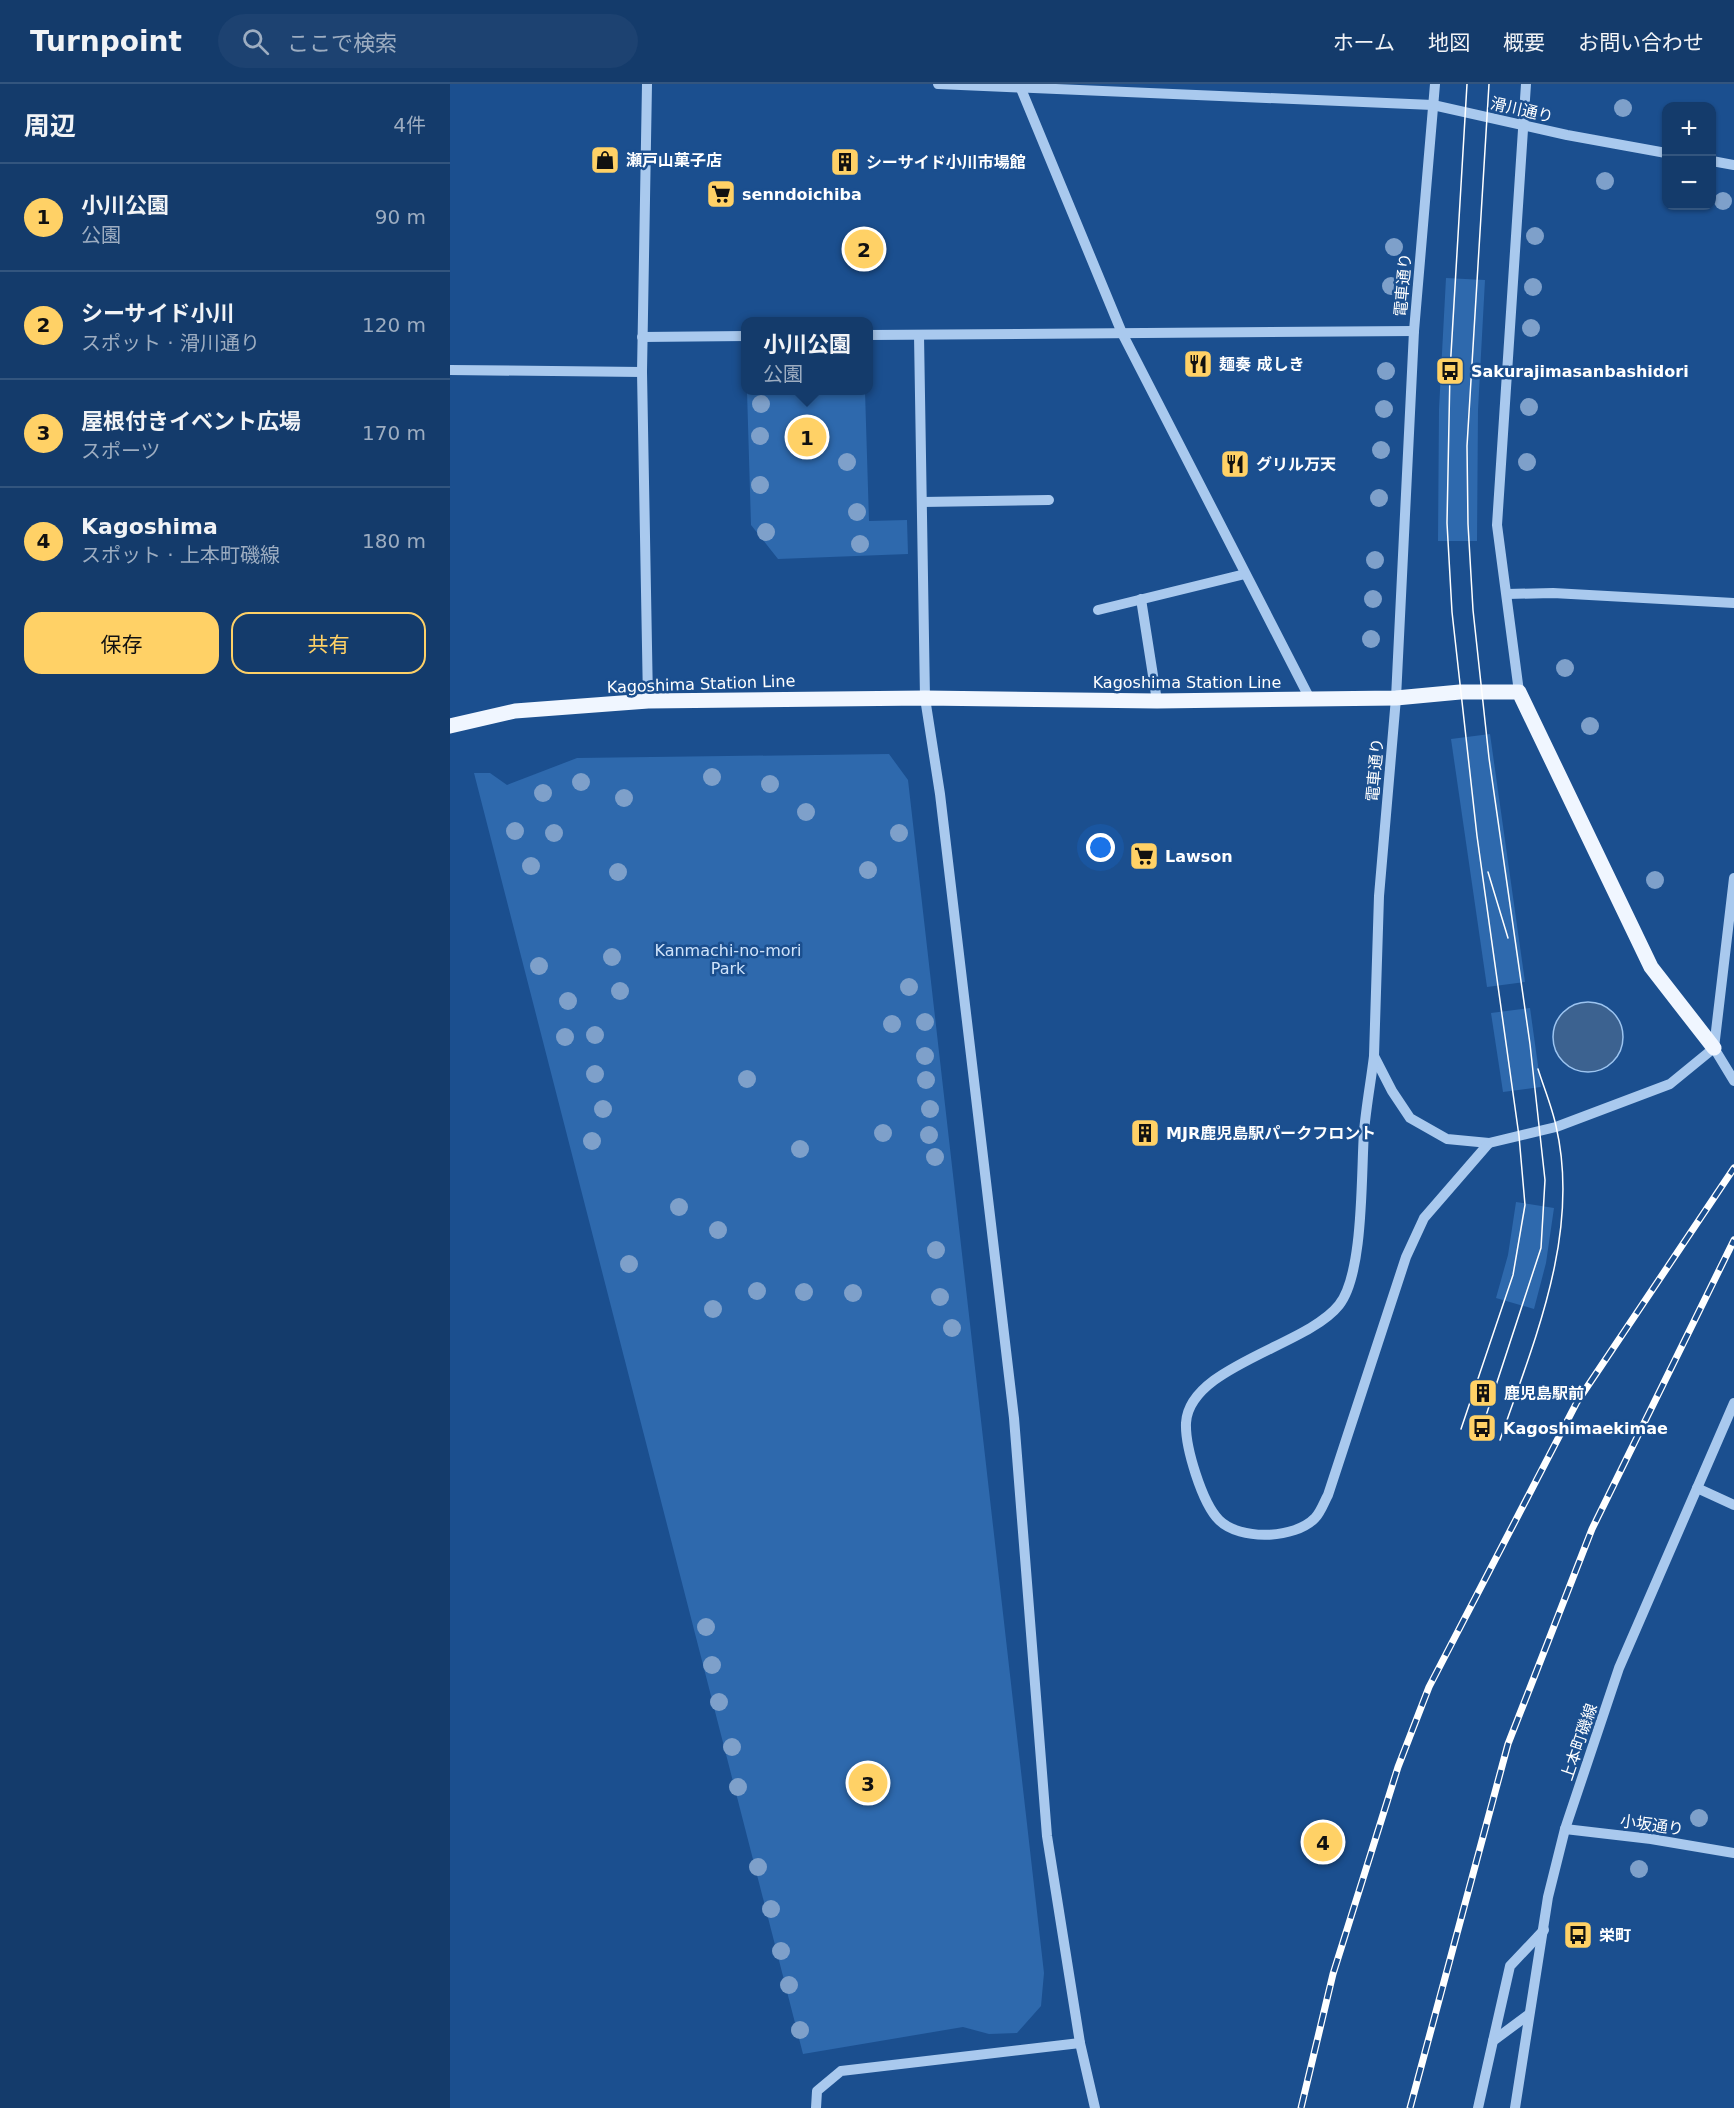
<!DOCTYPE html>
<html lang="ja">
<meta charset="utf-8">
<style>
body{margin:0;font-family:"DejaVu Sans","Noto Sans JP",sans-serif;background:#1d4271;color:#f1f3f6}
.controls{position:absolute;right:18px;top:18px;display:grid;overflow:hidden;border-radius:12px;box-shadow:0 2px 4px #0004}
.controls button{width:54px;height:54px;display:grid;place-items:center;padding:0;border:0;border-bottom:2px solid #33557e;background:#143b6b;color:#f1f3f6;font:30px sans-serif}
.you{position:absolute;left:651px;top:764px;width:21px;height:21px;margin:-15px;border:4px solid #fff;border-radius:50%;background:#1a73e8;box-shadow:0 0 0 9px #1a73e833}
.badge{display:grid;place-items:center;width:39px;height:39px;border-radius:50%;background:#ffd166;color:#111;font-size:20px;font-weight:700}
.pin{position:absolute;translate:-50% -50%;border:3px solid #fff;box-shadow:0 2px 6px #0006}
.popup{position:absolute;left:291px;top:233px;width:132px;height:78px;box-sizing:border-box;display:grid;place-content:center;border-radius:12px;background:#143b6b;filter:drop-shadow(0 2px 4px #0005);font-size:20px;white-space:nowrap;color:#9dadc1}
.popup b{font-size:22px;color:#f1f3f6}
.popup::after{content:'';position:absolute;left:50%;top:100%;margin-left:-12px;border:12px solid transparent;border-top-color:#143b6b}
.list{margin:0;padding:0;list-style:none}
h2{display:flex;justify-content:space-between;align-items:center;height:78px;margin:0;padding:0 24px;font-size:26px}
h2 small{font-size:20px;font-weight:400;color:#9dadc1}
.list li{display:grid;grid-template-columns:39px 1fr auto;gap:18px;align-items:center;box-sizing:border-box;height:108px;padding:0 24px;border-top:2px solid #33557e}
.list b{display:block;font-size:22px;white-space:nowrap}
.list p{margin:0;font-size:20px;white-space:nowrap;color:#9dadc1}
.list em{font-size:20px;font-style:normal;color:#9dadc1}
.actions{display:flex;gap:12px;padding:18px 24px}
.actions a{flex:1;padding:14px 0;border:2px solid #ffd166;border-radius:18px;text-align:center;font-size:21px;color:#ffd166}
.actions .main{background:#ffd166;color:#111}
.icon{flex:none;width:33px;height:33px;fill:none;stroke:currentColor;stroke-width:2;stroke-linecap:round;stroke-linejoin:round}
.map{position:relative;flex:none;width:1284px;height:2024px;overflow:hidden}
header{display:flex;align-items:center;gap:36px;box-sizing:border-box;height:84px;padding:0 30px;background:#143b6b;border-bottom:2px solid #33557e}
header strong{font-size:28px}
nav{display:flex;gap:33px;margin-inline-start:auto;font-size:21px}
.search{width:420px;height:54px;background:#1d4271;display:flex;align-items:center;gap:15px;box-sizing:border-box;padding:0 21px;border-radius:33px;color:#9dadc1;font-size:22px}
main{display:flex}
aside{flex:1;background:#143b6b}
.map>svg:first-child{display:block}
</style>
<header>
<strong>Turnpoint</strong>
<div class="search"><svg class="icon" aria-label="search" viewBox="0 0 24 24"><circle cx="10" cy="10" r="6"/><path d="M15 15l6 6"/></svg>ここで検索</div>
<nav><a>ホーム</a><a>地図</a><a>概要</a><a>お問い合わせ</a></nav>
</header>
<main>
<aside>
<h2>周辺<small>4件</small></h2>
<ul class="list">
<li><span class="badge">1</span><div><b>小川公園</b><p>公園</p></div><em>90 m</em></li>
<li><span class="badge">2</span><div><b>シーサイド小川</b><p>スポット · 滑川通り</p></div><em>120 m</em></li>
<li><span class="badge">3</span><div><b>屋根付きイベント広場</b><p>スポーツ</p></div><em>170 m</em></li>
<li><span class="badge">4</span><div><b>Kagoshima</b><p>スポット · 上本町磯線</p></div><em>180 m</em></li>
</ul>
<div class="actions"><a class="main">保存</a><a>共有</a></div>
</aside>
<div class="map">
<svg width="1284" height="2024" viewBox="0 0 1284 2024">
<rect width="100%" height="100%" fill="#1b4f8f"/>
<!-- green -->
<g fill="#2e69ad">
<path d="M 996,194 L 1035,196 L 1028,326 L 1027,457 L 988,457 L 989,325 Z"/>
<path d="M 297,307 L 415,307 L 419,437 L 457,436 L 458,470 L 328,475 L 301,441 Z"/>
<path d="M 1040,650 L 1075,898 L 1037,903 L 1001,655 Z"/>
<path d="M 439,670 L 458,696 L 594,1889 L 591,1922 L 567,1949 L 539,1950 L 513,1943 L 353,1970 L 24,689 L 40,689 L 57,701 L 127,674 Z"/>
<path d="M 1080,924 L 1091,1003 L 1053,1008 L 1041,929 Z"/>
<path d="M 1066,1118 L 1104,1124 L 1096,1179 L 1084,1225 L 1046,1214 L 1058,1171 Z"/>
</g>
<!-- water -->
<circle fill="#3c6290" stroke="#9cc4f0" stroke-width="1.5" cx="1138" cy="953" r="35"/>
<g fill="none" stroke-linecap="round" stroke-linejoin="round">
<!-- minor -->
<g stroke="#a9c9ee" stroke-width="10">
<path d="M 197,0 L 192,288 L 198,617"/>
<path d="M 488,0 L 983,21 L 1117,51 L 1216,69"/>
<path d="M 569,0 L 672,249 L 860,615"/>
<path d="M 985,0 L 964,247 L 946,614 L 929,812 L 924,972 L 942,1007 L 960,1034 L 997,1055 L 1039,1059 L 1106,1043 L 1220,1000 L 1264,964"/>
<path d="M 1262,77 L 1284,81"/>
<path d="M 418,251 L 964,247"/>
<path d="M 469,251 L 475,614 L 490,710 L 564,1334 L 597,1752 L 630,1959 L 645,2024"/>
<path d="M 192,253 L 296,252"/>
<path d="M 0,286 L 192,288"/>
<path d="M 472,418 L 599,416"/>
<path d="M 1057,510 L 1103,509 L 1284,519"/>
<path d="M 691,515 L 707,617"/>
<path d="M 648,526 L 795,490"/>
<path d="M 1069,608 L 1047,441 L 1076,0"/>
<path d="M 1264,964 L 1284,794"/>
<path d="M 1264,964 L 1284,997"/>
<path d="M 924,972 C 921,997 916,1023 914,1048 C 911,1090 914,1190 889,1221 C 857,1262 739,1282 736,1339 C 735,1363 752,1419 769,1436 C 790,1457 845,1455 865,1434 C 871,1428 874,1418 878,1411 L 956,1173 L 974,1134 L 1039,1059"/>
<path d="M 1247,1404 L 1284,1421"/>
<path d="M 1115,1745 L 1201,1755 L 1284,1769"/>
<path d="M 1043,1957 L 1060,1882 L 1094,1846"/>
<path d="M 366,2024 L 367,2007 L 391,1987 L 630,1959"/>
<path d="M 1028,2024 L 1043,1957 L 1078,1931"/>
<path d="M 1065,2024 L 1098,1813 L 1115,1745 L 1169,1584 L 1284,1319"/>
</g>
<!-- major -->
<path stroke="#f0f6ff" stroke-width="15" d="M 0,642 L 65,627 L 198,617 L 475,614 L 707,617 L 946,614 L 1010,608 L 1069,608 L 1201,883 L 1264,964"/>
<!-- tram -->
<g stroke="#fff" stroke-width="1.5">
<path d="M 1038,788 L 1058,854"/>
<path d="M 1011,1345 L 1063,1191 L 1075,1121 L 1069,1052 L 1027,752 L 1002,528 L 997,439 L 1000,287 L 1017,0"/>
<path d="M 1030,1350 L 1091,1164 L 1095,1096 L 1080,960 L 1039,674 L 1023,526 L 1018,440 L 1017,362 L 1039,0"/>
<path d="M 1050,1356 C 1084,1257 1131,1149 1106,1042 C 1102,1023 1094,1004 1088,985"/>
</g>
<!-- rail casing -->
<g stroke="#fff" stroke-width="7">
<g id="rail">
<path d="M 851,2024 L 883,1890 L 948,1683 L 979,1603 L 1127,1318 L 1284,1084"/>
<path d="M 960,2024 L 1058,1660 L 1142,1445 L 1284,1156"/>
</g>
</g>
<!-- rail -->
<use href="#rail" stroke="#1b4f8f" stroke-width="4.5" stroke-dasharray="14" stroke-linecap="butt"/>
</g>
<!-- trees -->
<g fill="#7ea0ca">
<circle cx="1173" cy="24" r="9"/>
<circle cx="1155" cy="97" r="9"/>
<circle cx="1273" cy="117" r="9"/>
<circle cx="1085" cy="152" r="9"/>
<circle cx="944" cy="163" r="9"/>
<circle cx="941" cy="202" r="9"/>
<circle cx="1083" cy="203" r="9"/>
<circle cx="1081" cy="244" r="9"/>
<circle cx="936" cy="287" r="9"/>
<circle cx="311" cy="320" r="9"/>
<circle cx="1079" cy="323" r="9"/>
<circle cx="934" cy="325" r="9"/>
<circle cx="310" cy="352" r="9"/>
<circle cx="931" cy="366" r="9"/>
<circle cx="397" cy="378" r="9"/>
<circle cx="1077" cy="378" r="9"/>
<circle cx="310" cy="401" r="9"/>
<circle cx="929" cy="414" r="9"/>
<circle cx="407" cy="428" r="9"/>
<circle cx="316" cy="448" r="9"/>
<circle cx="410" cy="460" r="9"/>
<circle cx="925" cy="476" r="9"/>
<circle cx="923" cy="515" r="9"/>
<circle cx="921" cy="555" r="9"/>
<circle cx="1115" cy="584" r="9"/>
<circle cx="1140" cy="642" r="9"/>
<circle cx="262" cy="693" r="9"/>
<circle cx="131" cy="698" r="9"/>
<circle cx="320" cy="700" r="9"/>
<circle cx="93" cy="709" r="9"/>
<circle cx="174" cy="714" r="9"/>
<circle cx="356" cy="728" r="9"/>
<circle cx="65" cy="747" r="9"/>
<circle cx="104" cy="749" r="9"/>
<circle cx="449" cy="749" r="9"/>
<circle cx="81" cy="782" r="9"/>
<circle cx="418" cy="786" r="9"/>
<circle cx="168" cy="788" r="9"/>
<circle cx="1205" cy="796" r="9"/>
<circle cx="162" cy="873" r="9"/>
<circle cx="89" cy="882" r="9"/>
<circle cx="459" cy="903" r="9"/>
<circle cx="170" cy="907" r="9"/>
<circle cx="118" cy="917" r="9"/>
<circle cx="475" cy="938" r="9"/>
<circle cx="442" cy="940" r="9"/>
<circle cx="145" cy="951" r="9"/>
<circle cx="115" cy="953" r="9"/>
<circle cx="475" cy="972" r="9"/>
<circle cx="145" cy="990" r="9"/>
<circle cx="297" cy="995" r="9"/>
<circle cx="476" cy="996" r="9"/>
<circle cx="153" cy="1025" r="9"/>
<circle cx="480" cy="1025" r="9"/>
<circle cx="433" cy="1049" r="9"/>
<circle cx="479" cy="1051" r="9"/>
<circle cx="142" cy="1057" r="9"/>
<circle cx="350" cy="1065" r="9"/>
<circle cx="485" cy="1073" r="9"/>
<circle cx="229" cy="1123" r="9"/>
<circle cx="268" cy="1146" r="9"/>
<circle cx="486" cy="1166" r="9"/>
<circle cx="179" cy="1180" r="9"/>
<circle cx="307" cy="1207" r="9"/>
<circle cx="354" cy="1208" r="9"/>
<circle cx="403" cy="1209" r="9"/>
<circle cx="490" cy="1213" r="9"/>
<circle cx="263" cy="1225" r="9"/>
<circle cx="502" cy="1244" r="9"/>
<circle cx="256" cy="1543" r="9"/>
<circle cx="262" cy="1581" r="9"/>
<circle cx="269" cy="1618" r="9"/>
<circle cx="282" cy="1663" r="9"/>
<circle cx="288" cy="1703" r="9"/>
<circle cx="1249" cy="1734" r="9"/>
<circle cx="308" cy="1783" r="9"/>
<circle cx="1189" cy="1785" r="9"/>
<circle cx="321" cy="1825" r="9"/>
<circle cx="331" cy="1867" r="9"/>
<circle cx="339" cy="1901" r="9"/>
<circle cx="350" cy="1946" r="9"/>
</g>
<!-- icons -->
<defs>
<g id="shop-square" transform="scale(1.5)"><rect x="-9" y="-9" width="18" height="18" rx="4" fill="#ffd166" stroke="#1b4f8f"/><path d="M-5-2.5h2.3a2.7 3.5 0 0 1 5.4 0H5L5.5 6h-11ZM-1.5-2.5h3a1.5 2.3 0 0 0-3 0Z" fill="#111"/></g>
<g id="building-square" transform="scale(1.5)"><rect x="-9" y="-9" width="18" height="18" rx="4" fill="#ffd166" stroke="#1b4f8f"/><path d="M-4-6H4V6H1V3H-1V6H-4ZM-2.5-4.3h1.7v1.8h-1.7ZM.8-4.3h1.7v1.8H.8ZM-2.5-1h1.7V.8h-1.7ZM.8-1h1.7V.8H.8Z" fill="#111"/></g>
<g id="supermarket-square" transform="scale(1.5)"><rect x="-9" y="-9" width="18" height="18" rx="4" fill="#ffd166" stroke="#1b4f8f"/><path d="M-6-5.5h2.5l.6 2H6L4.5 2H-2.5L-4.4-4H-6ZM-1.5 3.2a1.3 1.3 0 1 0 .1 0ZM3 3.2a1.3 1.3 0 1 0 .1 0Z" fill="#111"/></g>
<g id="restaurant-square" transform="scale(1.5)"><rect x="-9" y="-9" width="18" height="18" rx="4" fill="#ffd166" stroke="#1b4f8f"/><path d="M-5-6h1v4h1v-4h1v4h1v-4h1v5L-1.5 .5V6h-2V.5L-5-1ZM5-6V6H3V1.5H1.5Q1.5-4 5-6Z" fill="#111"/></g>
<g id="bus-square" transform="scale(1.5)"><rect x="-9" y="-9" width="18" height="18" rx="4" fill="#ffd166" stroke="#1b4f8f"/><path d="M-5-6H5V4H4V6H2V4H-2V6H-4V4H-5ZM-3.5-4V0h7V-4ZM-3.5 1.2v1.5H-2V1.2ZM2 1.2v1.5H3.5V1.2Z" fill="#111"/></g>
</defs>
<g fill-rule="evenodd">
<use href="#shop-square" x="155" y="76"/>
<use href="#building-square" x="395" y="78"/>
<use href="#supermarket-square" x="271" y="110"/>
<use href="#restaurant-square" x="748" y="280"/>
<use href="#bus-square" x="1000" y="287"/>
<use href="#restaurant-square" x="785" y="380"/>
<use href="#supermarket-square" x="694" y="772"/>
<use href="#building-square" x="695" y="1049"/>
<use href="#building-square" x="1033" y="1309"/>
<use href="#bus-square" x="1032" y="1344"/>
<use href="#bus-square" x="1128" y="1851"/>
</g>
<g text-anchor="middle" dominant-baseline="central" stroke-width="5" stroke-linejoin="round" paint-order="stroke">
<!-- street labels -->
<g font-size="16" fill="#fff" stroke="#1b4f8f">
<text transform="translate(1072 26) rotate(13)">滑川通り</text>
<text transform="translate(953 201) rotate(-85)">電車通り</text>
<text x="737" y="598">Kagoshima Station Line</text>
<text transform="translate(251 600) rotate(-2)">Kagoshima Station Line</text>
<text transform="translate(925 686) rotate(-85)">電車通り</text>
<text transform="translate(1129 1658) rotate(-71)">上本町磯線</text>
<text transform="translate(1202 1741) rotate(8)">小坂通り</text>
</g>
<!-- poi labels -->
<g font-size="16" font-weight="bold" fill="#fff" stroke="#1b4f8f" text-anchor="start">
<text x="176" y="76">瀬戸山菓子店</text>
<text x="416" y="78">シーサイド小川市場館</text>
<text x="292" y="110">senndoichiba</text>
<text x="769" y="280">麺奏 成しき</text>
<text x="1021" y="287">Sakurajimasanbashidori</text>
<text x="806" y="380">グリル万天</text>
<text x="715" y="772">Lawson</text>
<text x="716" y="1049">MJR鹿児島駅パークフロント</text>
<text x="1054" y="1309">鹿児島駅前</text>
<text x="1053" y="1344">Kagoshimaekimae</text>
<text x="1149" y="1851">栄町</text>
</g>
<!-- park labels -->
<g font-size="16" fill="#cfe3fa" stroke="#1b4f8f">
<text x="278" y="866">Kanmachi-no-mori<tspan x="278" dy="18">Park</tspan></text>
</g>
</g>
</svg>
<div class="controls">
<button>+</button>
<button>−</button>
</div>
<div class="you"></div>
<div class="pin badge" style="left:357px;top:353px">1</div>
<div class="popup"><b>小川公園</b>公園</div>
<div class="pin badge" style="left:414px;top:165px">2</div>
<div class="pin badge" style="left:418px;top:1699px">3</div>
<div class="pin badge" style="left:873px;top:1758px">4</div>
</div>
</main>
